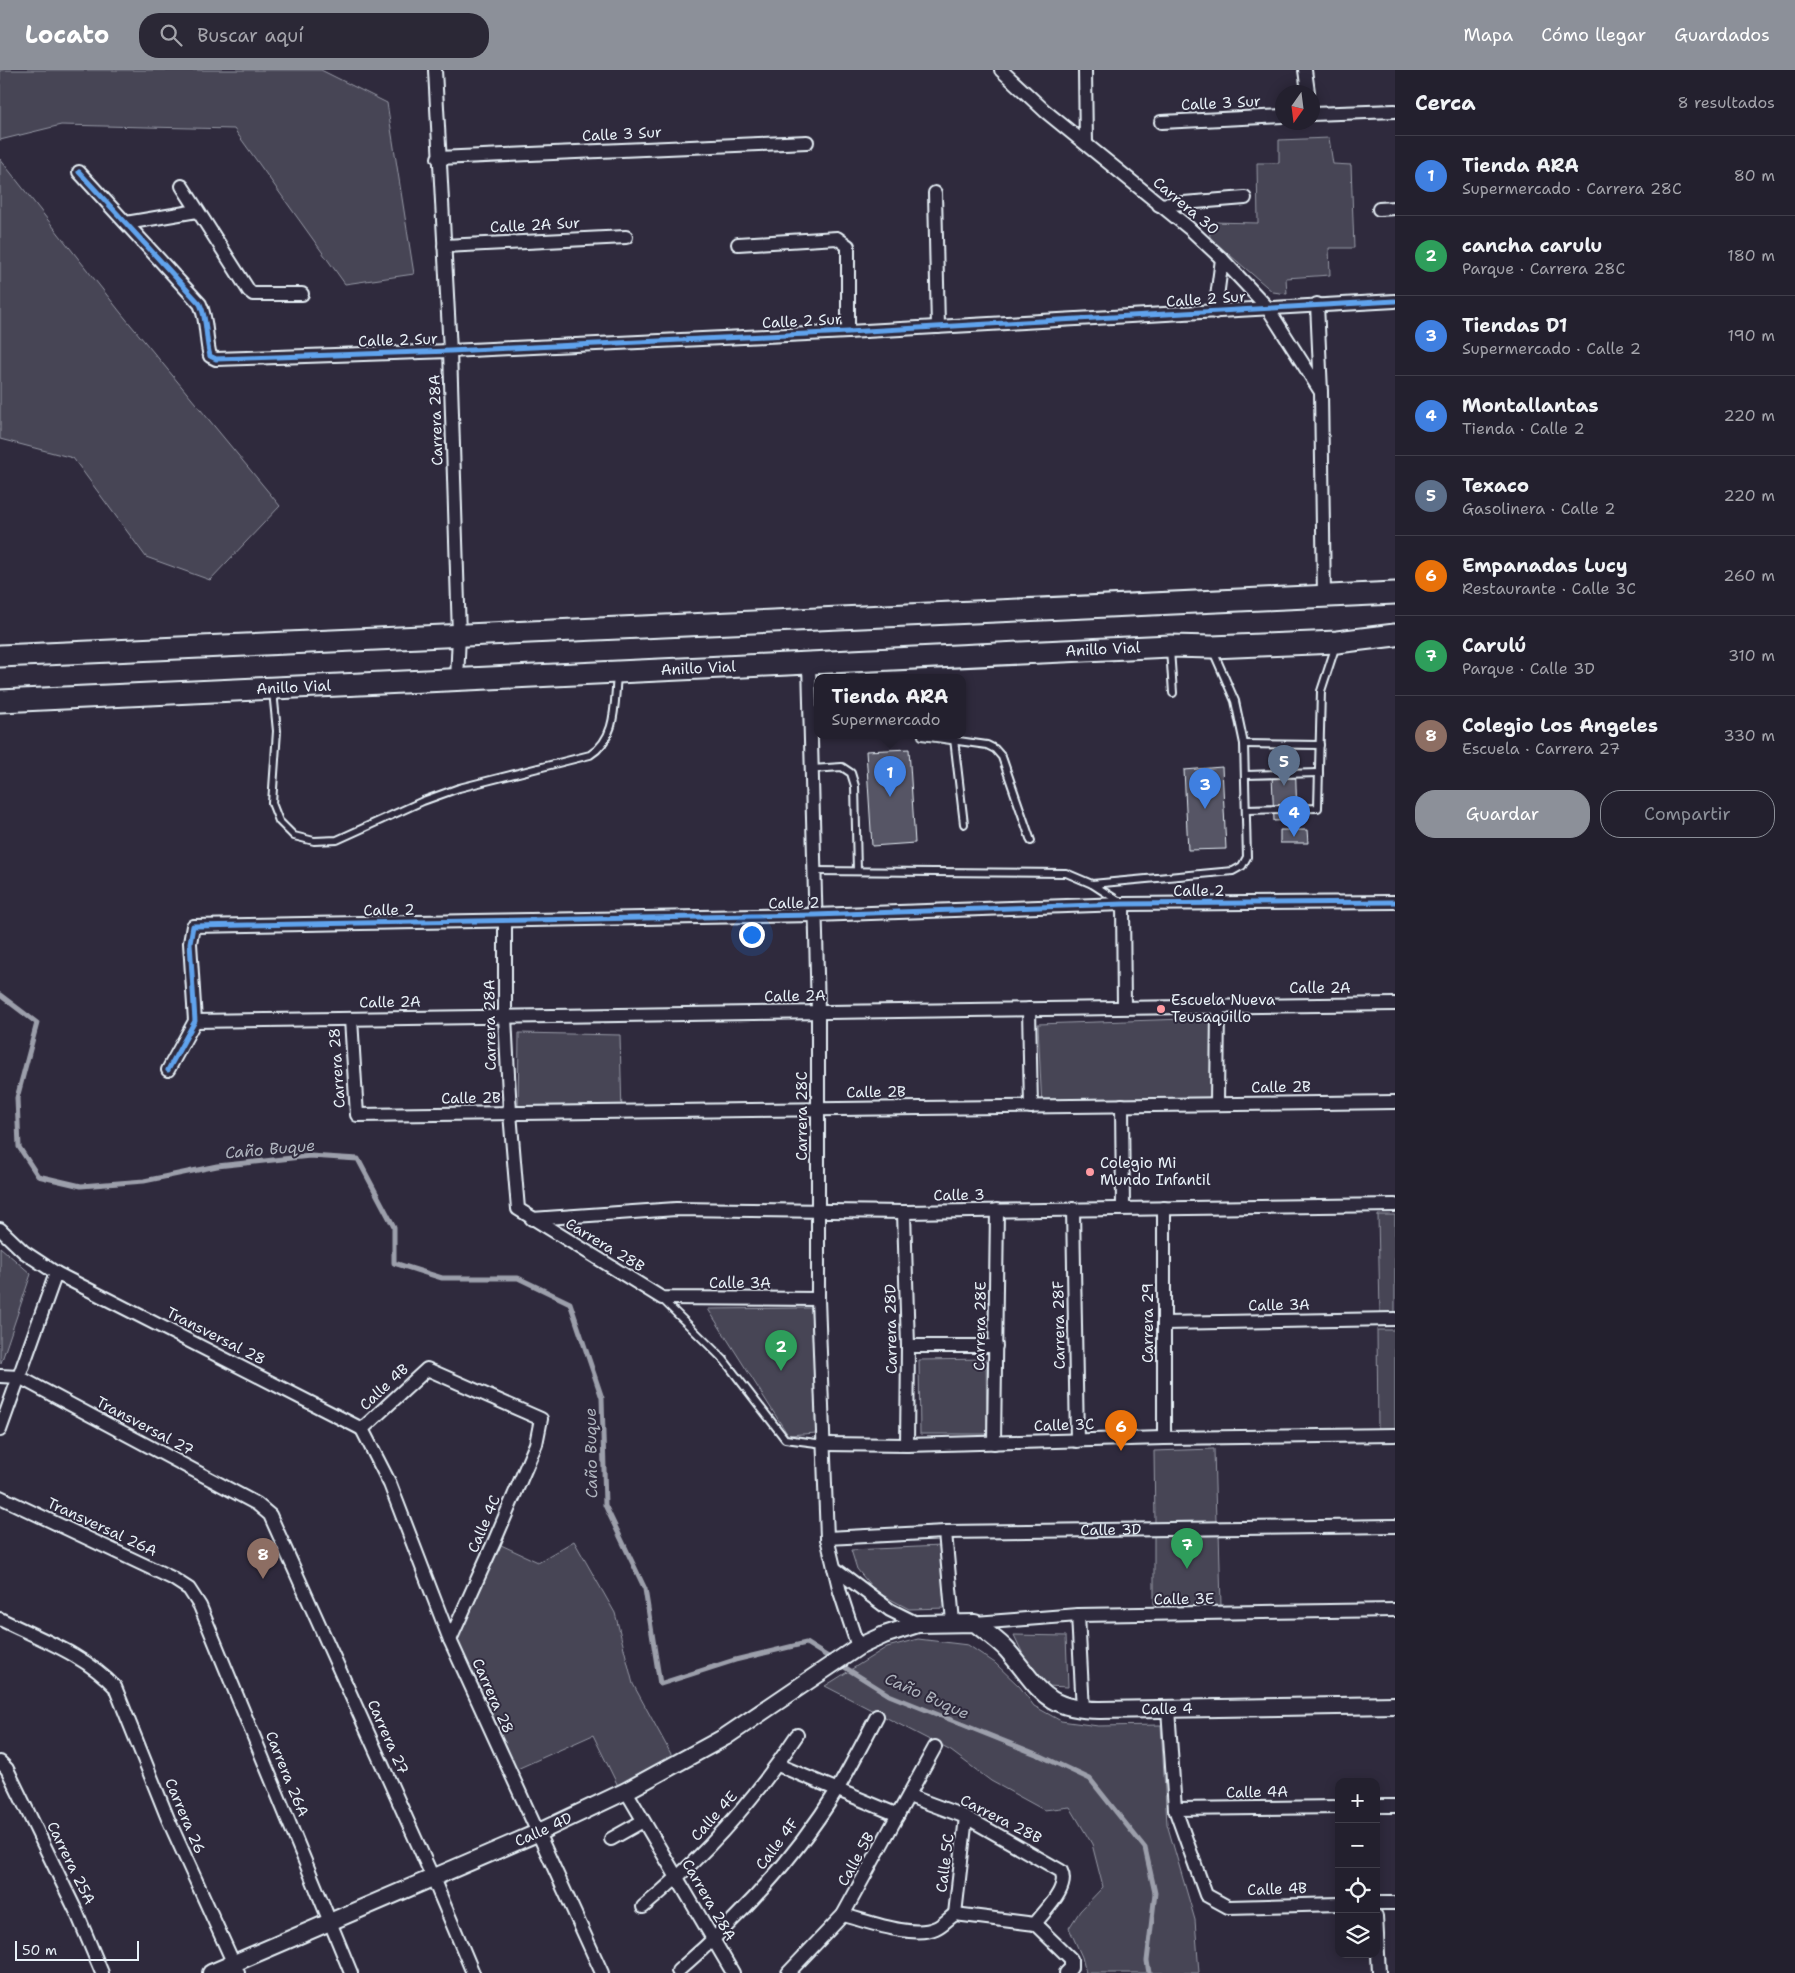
<!DOCTYPE html>
<html lang="es">
<meta charset="utf-8">
<style>
body{margin:0;font-family:"Shantell Sans",sans-serif;background:#2b2836;color:#f1f3f6}
.controls{position:absolute;right:15px;bottom:15px;display:grid;overflow:hidden;border-radius:10px;box-shadow:0 2px 12px #0003}
.controls button{width:45px;height:45px;display:grid;place-items:center;padding:0;border:0;border-bottom:1px solid #403e4a;background:#23202e;color:#f1f3f6;font:25px sans-serif}
.compass{position:absolute;left:1275px;top:15px;width:45px;height:45px;border-radius:50%;background:#23202e;box-shadow:0 2px 12px #0003;rotate:194deg}
.scale{position:absolute;left:15px;bottom:12px;width:124px;box-sizing:border-box;padding-left:5px;border:2px solid #e8f1f8;border-top:0;font-size:14px;line-height:18px;white-space:nowrap;color:#e8f1f8;-webkit-text-stroke:4px #2f2a3d;paint-order:stroke}
.you{position:absolute;left:751px;top:864px;width:18px;height:18px;margin:-12px;border:4px solid #fff;border-radius:50%;background:#1a73e8;box-shadow:0 0 0 8px #1a73e833}
.badge{display:grid;place-items:center;width:32px;height:32px;border-radius:50%;background:#8c9099;color:#fff;font-size:16px;font-weight:700}
.pin{position:absolute;translate:-50% -41px;filter:drop-shadow(0 1px 2px #0008)}
.pin::after{content:'';position:absolute;top:26px;width:18px;height:15px;background:inherit;clip-path:polygon(0 0,100% 0,50% 100%)}
.popup{position:absolute;left:814px;top:604px;width:152px;height:65px;box-sizing:border-box;display:grid;place-content:center;border-radius:10px;background:#23202e;filter:drop-shadow(0 1px 4px #0005);font-size:16px;white-space:nowrap;color:#a3a3aa}
.popup b{font-size:19px;color:#f1f3f6}
.popup::after{content:'';position:absolute;left:50%;top:100%;margin-left:-10px;border:10px solid transparent;border-top-color:#23202e}
.list{margin:0;padding:0;list-style:none}
h2{display:flex;justify-content:space-between;align-items:center;height:65px;margin:0;padding:0 20px;font-size:21px}
h2 small{font-size:16px;font-weight:400;color:#a3a3aa}
.list li{display:grid;grid-template-columns:32px 1fr auto;gap:15px;align-items:center;box-sizing:border-box;height:80px;padding:0 20px;border-top:1px solid #403e4a}
.list b{display:block;font-size:19px;white-space:nowrap}
.list p{margin:0;font-size:16px;white-space:nowrap;color:#a3a3aa}
.list em{font-size:16px;font-style:normal;color:#a3a3aa}
.actions{display:flex;gap:10px;padding:15px 20px}
.actions a{flex:1;padding:11px 0;border:1px solid #8c9099;border-radius:20px;text-align:center;font-size:18px;color:#8c9099}
.actions .main{background:#8c9099;color:#fff}
.icon{flex:none;width:28px;height:28px;fill:none;stroke:currentColor;stroke-width:2;stroke-linecap:round;stroke-linejoin:round}
.map{position:relative;flex:none;width:1395px;height:1903px;overflow:hidden}
header{display:flex;align-items:center;gap:30px;box-sizing:border-box;height:70px;padding:0 25px;background:#8c9099;color:#fff}
header strong{font-size:24px}
nav{display:flex;gap:28px;margin-inline-start:auto;font-size:18px}
.search{width:350px;height:45px;background:#2b2836;display:flex;align-items:center;gap:12px;box-sizing:border-box;padding:0 18px;border-radius:20px;color:#a3a3aa;font-size:19px}
main{display:flex}
aside{flex:1;background:#23202e}
.map>svg:first-child{display:block}
</style>
<header>
<strong>Locato</strong>
<div class="search"><svg class="icon" aria-label="search" viewBox="0 0 24 24"><circle cx="10" cy="10" r="6"/><path d="M15 15l6 6"/></svg>Buscar aquí</div>
<nav><a>Mapa</a><a>Cómo llegar</a><a>Guardados</a></nav>
</header>
<main>
<div class="map">
<svg width="1395" height="1903" viewBox="0 0 1395 1903">
<rect width="100%" height="100%" fill="#2f2a3d"/>
<filter id="ink" filterUnits="userSpaceOnUse"><feTurbulence type="fractalNoise" baseFrequency=".02" numOctaves="2"/><feDisplacementMap in="SourceGraphic" scale="10" xChannelSelector="R" yChannelSelector="G"/><feConvolveMatrix kernelMatrix="1 2 1 2 8 2 1 2 1" color-interpolation-filters="sRGB"/></filter>
<g filter="url(#ink)">
<!-- green -->
<g fill="#464455" stroke="#979aa6">
<path d="M 0,0 L 321,0 L 387,33 L 414,204 L 345,214 L 234,59 L 61,55 L 0,70 Z"/>
<path d="M 1329,68 L 1333,94 L 1351,95 L 1354,178 L 1329,178 L 1330,205 L 1286,208 L 1287,224 L 1273,222 L 1210,168 L 1209,152 L 1258,153 L 1257,93 L 1279,93 L 1279,70 Z"/>
<path d="M 0,89 L 121,243 L 280,436 L 210,510 L 146,487 L 73,388 L 0,369 Z"/>
<path d="M 1215,948 L 1217,1037 L 1042,1039 L 1038,954 Z"/>
<path d="M 519,963 L 620,965 L 622,1046 L 518,1048 Z"/>
<path d="M 1378,1145 L 1395,1145 L 1395,1243 L 1380,1243 Z"/>
<path d="M 0,1177 L 31,1204 L 1,1293 L 0,1293 Z"/>
<path d="M 811,1238 L 817,1363 L 788,1365 L 708,1239 Z"/>
<path d="M 1377,1260 L 1395,1260 L 1395,1361 L 1378,1361 Z"/>
<path d="M 986,1289 L 987,1364 L 920,1364 L 919,1290 Z"/>
<path d="M 1214,1379 L 1216,1452 L 1155,1453 L 1154,1381 Z"/>
<path d="M 1219,1461 L 1221,1536 L 1154,1536 L 1154,1462 Z"/>
<path d="M 574,1471 L 615,1543 L 633,1614 L 677,1695 L 620,1720 L 593,1665 L 506,1704 L 450,1577 L 501,1475 L 538,1492 Z"/>
<path d="M 941,1476 L 946,1538 L 909,1539 L 875,1521 L 857,1499 L 851,1480 Z"/>
<path d="M 1014,1565 L 1066,1566 L 1068,1617 L 1047,1616 L 1027,1593 Z"/>
<path d="M 918,1569 L 968,1575 L 995,1593 L 1020,1617 L 1034,1636 L 1061,1651 L 1098,1656 L 1161,1655 L 1167,1754 L 1195,1850 L 1199,1903 L 1086,1903 L 1082,1887 L 1069,1858 L 1080,1841 L 1103,1817 L 1092,1774 L 1070,1737 L 1044,1740 L 991,1711 L 951,1681 L 825,1616 L 887,1577 Z"/>
</g>
<g fill="none" stroke-linecap="round" stroke-linejoin="round">
<!-- stream -->
<path stroke="#9c9fab" stroke-width="5" d="M 0,925 L 37,953 L 17,1028 L 19,1077 L 38,1106 L 81,1116 L 144,1111 L 217,1096 L 310,1086 L 358,1089 L 394,1157 L 394,1193 L 442,1208 L 518,1208 L 570,1233 L 602,1328 L 605,1435 L 645,1519 L 660,1614 L 735,1590 L 806,1573 L 889,1625 L 1041,1686 L 1090,1709 L 1145,1778 L 1155,1823 L 1147,1891 L 1149,1903"/>
</g>
<!-- building -->
<g fill="#575565" stroke="#e8f1f8">
<path d="M 909,679 L 915,773 L 872,776 L 866,681 Z"/>
<path d="M 1295,681 L 1297,750 L 1274,751 L 1271,683 Z"/>
<path d="M 1222,697 L 1226,779 L 1188,780 L 1184,700 Z"/>
<path d="M 1280,760 L 1307,760 L 1308,773 L 1280,773 Z"/>
</g>
<g fill="none" stroke-linecap="round" stroke-linejoin="round">
<!-- service casing -->
<g stroke="#e8f1f8" stroke-width="10">
<g id="service">
<path d="M 1170,579 L 1173,623"/>
<path d="M 273,621 L 277,661 L 272,733 L 279,751 L 294,766 L 314,771 L 337,770 L 423,731 L 459,718 L 590,685 C 617,668 614,635 617,606"/>
<path d="M 922,666 L 987,675 L 995,679 L 1002,687 L 1031,771"/>
<path d="M 954,669 L 964,754"/>
<path d="M 1244,674 L 1320,675"/>
<path d="M 812,699 L 842,697 L 851,703 L 855,716 L 857,801"/>
<path d="M 1246,705 L 1319,703"/>
<path d="M 1247,740 L 1318,738 L 1321,621 L 1336,575"/>
<path d="M 814,801 L 1066,803 L 1092,814 L 1120,832"/>
<path d="M 1092,814 L 1233,801 L 1242,796 L 1247,787 L 1244,674 L 1235,631 L 1213,581"/>
<path d="M 662,1229 L 724,1290 L 785,1369 L 824,1374"/>
</g>
</g>
<!-- minor casing -->
<g stroke="#e8f1f8" stroke-width="16">
<g id="minor">
<path d="M 435,0 L 450,281 L 459,565 L 457,610"/>
<path d="M 1001,0 L 1045,41 L 1189,158 L 1222,189 L 1267,237 L 1321,322"/>
<path d="M 1085,0 L 1086,74"/>
<path d="M 1305,0 L 1308,22"/>
<path d="M 1312,44 L 1395,41"/>
<path d="M 1161,52 L 1282,46"/>
<path d="M 438,88 L 807,72"/>
<path d="M 79,102 L 200,234 C 208,251 205,268 210,286 L 216,289 L 450,281 L 848,262 L 1395,231"/>
<path d="M 182,116 L 249,221 L 253,224 L 302,224"/>
<path d="M 935,123 L 938,257"/>
<path d="M 1159,135 L 1245,128"/>
<path d="M 1379,139 L 1395,138"/>
<path d="M 126,153 L 197,141"/>
<path d="M 738,174 L 837,168 L 848,176 L 848,262"/>
<path d="M 444,176 L 626,167"/>
<path d="M 1317,234 L 1321,322 L 1324,527"/>
<path d="M 1215,242 L 1222,189"/>
<path d="M 809,593 L 818,942 L 818,1229 L 827,1468 L 840,1522 L 858,1577"/>
<path d="M 1123,834 L 1124,937"/>
<path d="M 505,851 L 505,947 L 510,1043 L 518,1139 L 662,1228 L 818,1229"/>
<path d="M 1029,939 L 1031,1037"/>
<path d="M 351,949 L 357,1045 L 1395,1032"/>
<path d="M 195,951 L 1395,934"/>
<path d="M 168,1000 L 195,951 L 190,873 L 193,856 L 815,845 L 1123,834 L 1395,832"/>
<path d="M 1217,1034 L 1218,935"/>
<path d="M 1122,1035 L 1123,1138"/>
<path d="M 1164,1138 L 1164,1368"/>
<path d="M 1073,1139 L 1077,1371"/>
<path d="M 904,1142 L 908,1276 L 907,1375"/>
<path d="M 532,1149 L 676,1139 L 904,1142 L 1395,1135"/>
<path d="M 0,1159 L 24,1182 L 56,1203 L 362,1359"/>
<path d="M 1164,1253 L 1395,1249"/>
<path d="M 908,1276 L 996,1276"/>
<path d="M 0,1306 L 19,1307 L 257,1434 L 270,1445 L 433,1808 L 473,1903"/>
<path d="M 362,1359 L 390,1414 L 450,1570 L 602,1903"/>
<path d="M 362,1359 L 427,1299 L 541,1349 L 536,1374 L 495,1470 L 450,1570"/>
<path d="M 0,1360 L 56,1203"/>
<path d="M 994,1373 L 997,1140"/>
<path d="M 824,1374 L 907,1375 L 1164,1368 L 1395,1365"/>
<path d="M 0,1427 L 172,1508 L 189,1519 L 200,1536 L 351,1903"/>
<path d="M 945,1462 L 953,1552"/>
<path id="s1" d="M 827,1468 L 945,1462 L 1395,1456"/>
<path d="M 834,1498 L 890,1540 L 918,1554"/>
<path d="M 1078,1545 L 1083,1640"/>
<path d="M 0,1549 C 40,1569 84,1584 115,1617 L 168,1749 L 238,1903"/>
<path d="M 975,1553 L 1078,1545 L 1395,1540"/>
<path d="M 1168,1639 L 1175,1739 L 1206,1825 L 1228,1837 L 1339,1834"/>
<path d="M 0,1692 L 7,1699 L 76,1841 L 102,1903"/>
<path d="M 778,1695 L 898,1745"/>
<path d="M 626,1721 L 733,1903"/>
<path d="M 909,1726 L 966,1747 L 1061,1801 C 1070,1818 1045,1840 1035,1854"/>
<path d="M 1376,1736 L 1395,1736"/>
<path d="M 1175,1739 L 1339,1737"/>
<path d="M 611,1769 L 643,1751"/>
<path d="M 1376,1833 L 1395,1833"/>
<path d="M 643,1837 C 704,1787 754,1731 797,1665"/>
<path d="M 955,1844 L 1035,1854 L 1071,1889 L 1071,1898 L 1066,1903"/>
<path d="M 955,1844 L 966,1747"/>
<path d="M 843,1845 C 867,1851 913,1869 936,1858 C 943,1855 949,1848 955,1844"/>
<path d="M 1376,1846 L 1379,1903"/>
<path d="M 678,1901 C 738,1849 795,1789 837,1720 C 851,1696 864,1671 877,1646"/>
<path d="M 788,1903 L 843,1845 L 935,1677"/>
</g>
</g>
<!-- tertiary casing -->
<g stroke="#e8f1f8" stroke-width="20">
<g id="tertiary">
<path id="s2" d="M 211,1903 L 537,1763 L 626,1721 L 725,1667 L 858,1577 L 884,1565 L 918,1554 L 975,1553 C 985,1562 998,1570 1007,1580 C 1040,1618 1043,1640 1100,1640 L 1395,1635"/>
</g>
</g>
<!-- trunk casing -->
<g stroke="#e8f1f8" stroke-width="25">
<g id="trunk">
<path d="M 0,586 L 1395,523"/>
<path id="s3" d="M 0,631 L 1170,576 L 1212,577 L 1337,572 L 1395,565"/>
</g>
</g>
<!-- service -->
<use href="#service" stroke="#2f2a3d" stroke-width="6"/>
<!-- minor -->
<use href="#minor" stroke="#2f2a3d" stroke-width="12"/>
<!-- tertiary -->
<use href="#tertiary" stroke="#2f2a3d" stroke-width="16"/>
<!-- trunk -->
<use href="#trunk" stroke="#2f2a3d" stroke-width="21"/>
<!-- cycleway casing -->
<g stroke="#2f2a3d" stroke-width="8">
<g id="cycleway">
<path d="M 79,102 L 200,234 C 208,251 205,268 210,286 L 216,289 L 450,281 L 848,262 L 1395,231"/>
<path d="M 168,1000 L 195,951 L 190,873 L 193,856 L 815,845 L 1123,834 L 1395,832"/>
</g>
</g>
<!-- cycleway -->
<use href="#cycleway" stroke="#60a3ed" stroke-width="5"/>
</g>
</g>
<!-- markers -->
<g fill="#ff9aa2" stroke="#2f2a3d" stroke-width="2">
<circle cx="1161" cy="939" r="5"/>
<circle cx="1090" cy="1102" r="5"/>
</g>
<g text-anchor="middle" dominant-baseline="central" stroke-width="4" stroke-linejoin="round" paint-order="stroke">
<!-- street labels -->
<g font-size="15" fill="#e8f1f8" stroke="#2f2a3d">
<text transform="translate(1221 33) rotate(-3)">Calle 3 Sur</text>
<text transform="translate(622 64) rotate(-3)">Calle 3 Sur</text>
<text transform="translate(1186 136) rotate(40)">Carrera 30</text>
<text transform="translate(535 155) rotate(-3)">Calle 2A Sur</text>
<text transform="translate(1206 229) rotate(-4)">Calle 2 Sur</text>
<text transform="translate(802 251) rotate(-3)">Calle 2 Sur</text>
<text transform="translate(398 270) rotate(-2)">Calle 2 Sur</text>
<text transform="translate(436 350) rotate(-92)">Carrera 28A</text>
<text stroke="none"><textPath href="#s3" startOffset="1104">Anillo Vial</textPath></text>
<text stroke="none"><textPath href="#s3" startOffset="699">Anillo Vial</textPath></text>
<text stroke="none"><textPath href="#s3" startOffset="294">Anillo Vial</textPath></text>
<text x="1199" y="821">Calle 2</text>
<text transform="translate(794 833) rotate(-1)">Calle 2</text>
<text transform="translate(389 840) rotate(-1)">Calle 2</text>
<text x="1320" y="918">Calle 2A</text>
<text transform="translate(795 926) rotate(-1)">Calle 2A</text>
<text transform="translate(390 932) rotate(-1)">Calle 2A</text>
<text transform="translate(490 955) rotate(-91)">Carrera 28A</text>
<text transform="translate(337 998) rotate(-94)">Carrera 28</text>
<text transform="translate(1281 1017) rotate(-1)">Calle 2B</text>
<text transform="translate(876 1022) rotate(-1)">Calle 2B</text>
<text transform="translate(471 1028) rotate(-1)">Calle 2B</text>
<text transform="translate(802 1046) rotate(-90)">Carrera 28C</text>
<text transform="translate(959 1125) rotate(-1)">Calle 3</text>
<text transform="translate(605 1175) rotate(31)">Carrera 28B</text>
<text x="740" y="1213">Calle 3A</text>
<text transform="translate(1279 1235) rotate(-1)">Calle 3A</text>
<text transform="translate(1148 1253) rotate(-90)">Carrera 29</text>
<text transform="translate(1059 1255) rotate(-91)">Carrera 28F</text>
<text transform="translate(980 1256) rotate(-89)">Carrera 28E</text>
<text transform="translate(891 1259) rotate(-91)">Carrera 28D</text>
<text transform="translate(216 1266) rotate(27)">Transversal 28</text>
<text transform="translate(384 1317) rotate(-43)">Calle 4B</text>
<text transform="translate(1064 1355) rotate(-2)">Calle 3C</text>
<text transform="translate(145 1356) rotate(28)">Transversal 27</text>
<text transform="translate(484 1454) rotate(-67)">Calle 4C</text>
<text transform="translate(102 1457) rotate(25)">Transversal 26A</text>
<text stroke="none"><textPath href="#s1" startOffset="284">Calle 3D</textPath></text>
<text transform="translate(1184 1529) rotate(-1)">Calle 3E</text>
<text transform="translate(493 1626) rotate(66)">Carrera 28</text>
<text stroke="none"><textPath href="#s2" startOffset="1074">Calle 4</textPath></text>
<text transform="translate(388 1667) rotate(66)">Carrera 27</text>
<text transform="translate(287 1704) rotate(68)">Carrera 26A</text>
<text transform="translate(1257 1722) rotate(-1)">Calle 4A</text>
<text transform="translate(185 1746) rotate(67)">Carrera 26</text>
<text transform="translate(714 1746) rotate(-48)">Calle 4E</text>
<text transform="translate(1001 1749) rotate(27)">Carrera 28B</text>
<text stroke="none"><textPath href="#s2" startOffset="362">Calle 4D</textPath></text>
<text transform="translate(777 1774) rotate(-53)">Calle 4F</text>
<text transform="translate(856 1789) rotate(-61)">Calle 5B</text>
<text transform="translate(71 1793) rotate(64)">Carrera 25A</text>
<text transform="translate(945 1793) rotate(-83)">Calle 5C</text>
<text transform="translate(1277 1819) rotate(-2)">Calle 4B</text>
<text transform="translate(709 1830) rotate(60)">Carrera 28A</text>
</g>
<!-- poi labels -->
<g font-size="15" fill="#e8f1f8" stroke="#2f2a3d" text-anchor="start">
<text x="1171" y="930">Escuela Nueva<tspan x="1171" dy="17">Teusaquillo</tspan></text>
<text x="1100" y="1093">Colegio Mi<tspan x="1100" dy="17">Mundo Infantil</tspan></text>
</g>
<!-- water labels -->
<g font-size="16" font-style="italic" fill="#afb4be" stroke="#2f2a3d">
<text transform="translate(270 1079) rotate(-5)">Caño Buque</text>
<text transform="translate(591 1383) rotate(-91)">Caño Buque</text>
<text transform="translate(927 1626) rotate(24)">Caño Buque</text>
</g>
</g>
</svg>
<div class="controls">
<button>+</button>
<button>−</button>
<button><svg class="icon" aria-label="locate" viewBox="0 0 24 24"><circle cx="12" cy="12" r="6"/><path d="M12 2v4M12 18v4M2 12h4M18 12h4"/></svg></button>
<button><svg class="icon" aria-label="layers" viewBox="0 0 24 24"><path d="M12 4l9 5-9 5-9-5zM3 14l9 5 9-5"/></svg></button>
</div>
<svg class="compass" viewBox="-18 -18 36 36"><path d="M0-13l5 13h-10z" fill="#e53935"/><path d="M0 13l5-13h-10z" fill="#a3a3aa"/></svg>
<div class="scale">50 m</div>
<div class="you"></div>
<div class="pin badge" style="left:890px;top:727px;background:#3f7fe0">1</div>
<div class="popup"><b>Tienda ARA</b>Supermercado</div>
<div class="pin badge" style="left:781px;top:1301px;background:#2e9e5b">2</div>
<div class="pin badge" style="left:1205px;top:739px;background:#3f7fe0">3</div>
<div class="pin badge" style="left:1294px;top:767px;background:#3f7fe0">4</div>
<div class="pin badge" style="left:1284px;top:716px;background:#5c6f8a">5</div>
<div class="pin badge" style="left:1121px;top:1381px;background:#e8710a">6</div>
<div class="pin badge" style="left:1187px;top:1499px;background:#2e9e5b">7</div>
<div class="pin badge" style="left:263px;top:1509px;background:#8d6e63">8</div>
</div>
<aside>
<h2>Cerca<small>8 resultados</small></h2>
<ul class="list">
<li><span class="badge" style="background:#3f7fe0">1</span><div><b>Tienda ARA</b><p>Supermercado · Carrera 28C</p></div><em>80 m</em></li>
<li><span class="badge" style="background:#2e9e5b">2</span><div><b>cancha carulu</b><p>Parque · Carrera 28C</p></div><em>180 m</em></li>
<li><span class="badge" style="background:#3f7fe0">3</span><div><b>Tiendas D1</b><p>Supermercado · Calle 2</p></div><em>190 m</em></li>
<li><span class="badge" style="background:#3f7fe0">4</span><div><b>Montallantas</b><p>Tienda · Calle 2</p></div><em>220 m</em></li>
<li><span class="badge" style="background:#5c6f8a">5</span><div><b>Texaco</b><p>Gasolinera · Calle 2</p></div><em>220 m</em></li>
<li><span class="badge" style="background:#e8710a">6</span><div><b>Empanadas Lucy</b><p>Restaurante · Calle 3C</p></div><em>260 m</em></li>
<li><span class="badge" style="background:#2e9e5b">7</span><div><b>Carulú</b><p>Parque · Calle 3D</p></div><em>310 m</em></li>
<li><span class="badge" style="background:#8d6e63">8</span><div><b>Colegio Los Angeles</b><p>Escuela · Carrera 27</p></div><em>330 m</em></li>
</ul>
<div class="actions"><a class="main">Guardar</a><a>Compartir</a></div>
</aside>
</main>
